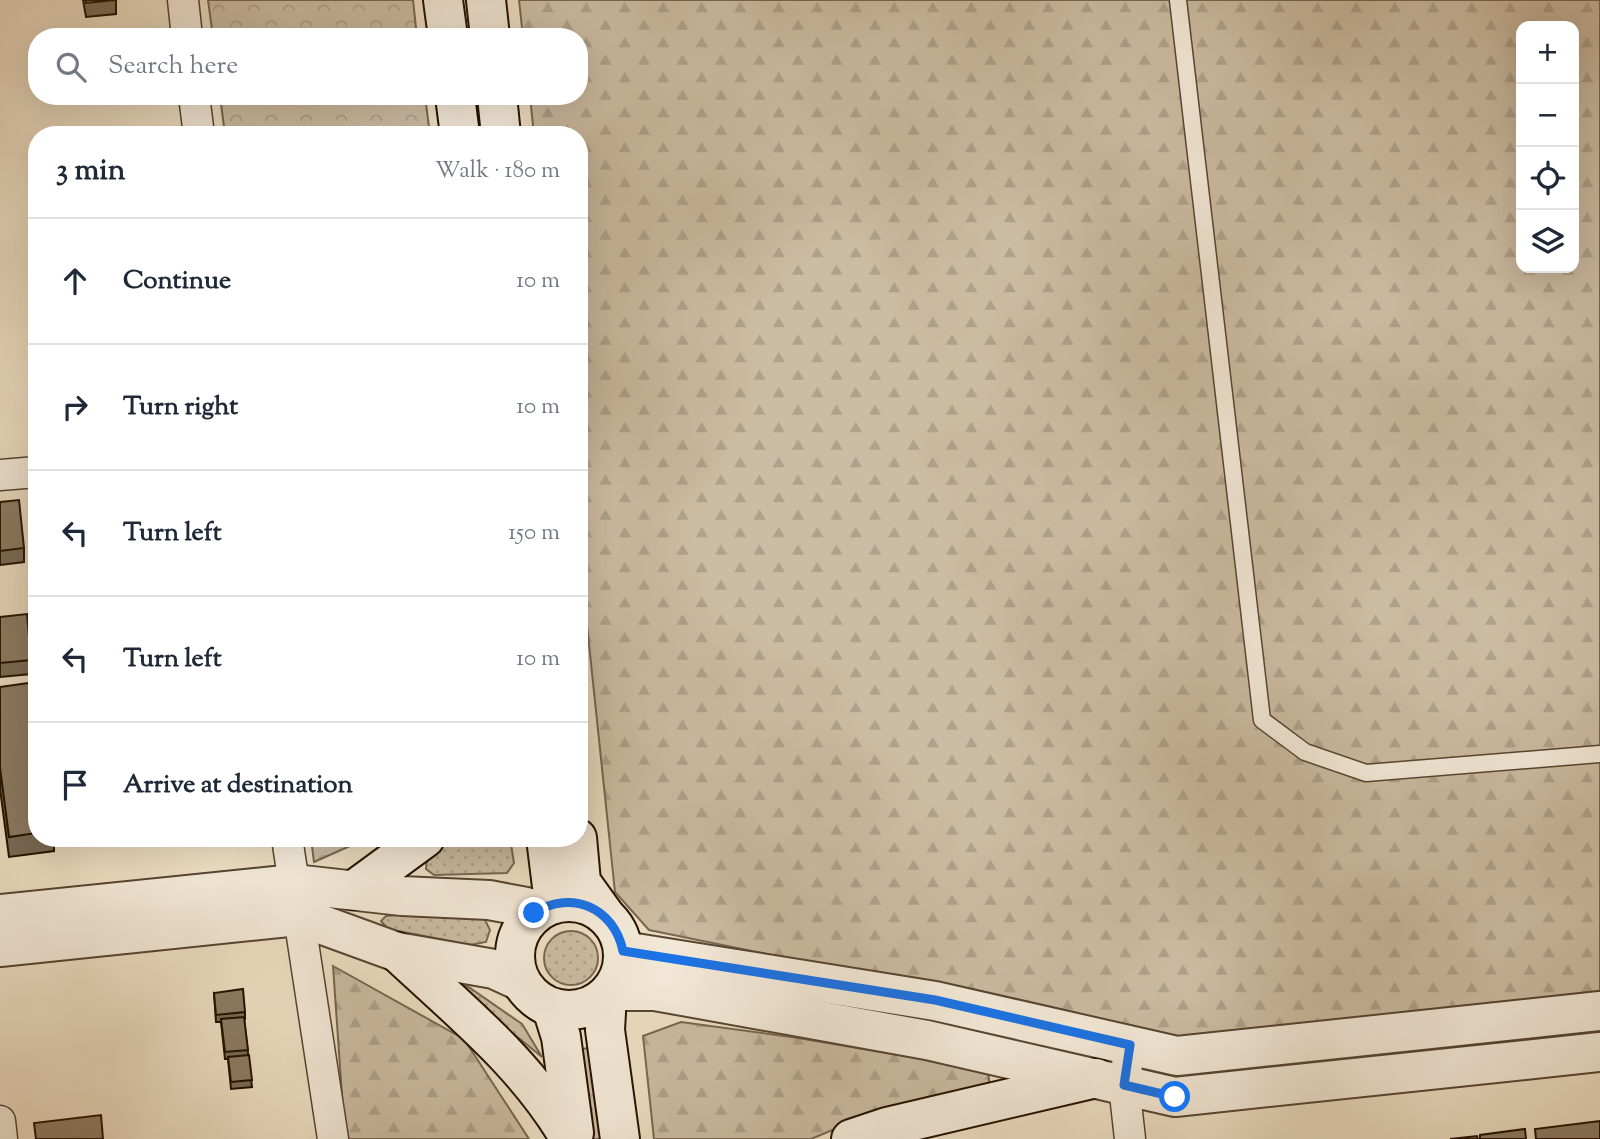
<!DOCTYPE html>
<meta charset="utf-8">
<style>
body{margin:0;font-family:"Sorts Mill Goudy",serif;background:#f6f6f7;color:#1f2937}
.controls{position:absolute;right:21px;top:21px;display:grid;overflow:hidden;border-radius:14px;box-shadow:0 7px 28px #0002}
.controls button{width:63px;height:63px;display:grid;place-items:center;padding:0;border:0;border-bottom:2px solid #e0e1e3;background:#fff;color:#1f2937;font:35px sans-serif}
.stop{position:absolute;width:21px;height:21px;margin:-16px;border:5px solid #1a73e8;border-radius:50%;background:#fff}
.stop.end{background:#1a73e8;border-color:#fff;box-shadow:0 2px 7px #0008}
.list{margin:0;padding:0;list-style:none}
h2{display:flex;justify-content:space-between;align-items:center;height:91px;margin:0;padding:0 28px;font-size:30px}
h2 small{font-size:23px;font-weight:400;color:#747a83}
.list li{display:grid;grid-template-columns:46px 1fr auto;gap:21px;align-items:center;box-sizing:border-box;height:126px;padding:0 28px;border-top:2px solid #e0e1e3}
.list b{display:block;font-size:26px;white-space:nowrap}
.list em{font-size:23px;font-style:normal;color:#747a83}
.icon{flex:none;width:38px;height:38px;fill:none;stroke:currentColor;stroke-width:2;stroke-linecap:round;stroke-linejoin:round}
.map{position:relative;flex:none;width:1600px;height:1139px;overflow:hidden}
.search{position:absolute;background:#fff;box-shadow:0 7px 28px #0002;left:28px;top:28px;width:560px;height:77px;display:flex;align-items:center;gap:18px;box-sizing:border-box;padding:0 24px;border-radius:28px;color:#747a83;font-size:26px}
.panel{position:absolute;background:#fff;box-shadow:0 7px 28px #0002;left:28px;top:126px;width:560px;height:721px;border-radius:28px}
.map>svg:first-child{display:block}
</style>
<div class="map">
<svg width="1600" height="1139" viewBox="0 0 1600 1139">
<defs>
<pattern id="grass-dots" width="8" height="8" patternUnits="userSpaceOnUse" patternTransform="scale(1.75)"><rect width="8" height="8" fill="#ccbca3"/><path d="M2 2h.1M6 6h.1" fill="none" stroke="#afa18b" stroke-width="1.8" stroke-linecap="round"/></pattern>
<pattern id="forest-firs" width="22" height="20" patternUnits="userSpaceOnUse" patternTransform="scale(1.75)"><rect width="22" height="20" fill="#ccbca3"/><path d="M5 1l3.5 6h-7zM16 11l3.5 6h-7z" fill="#afa18b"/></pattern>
<pattern id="park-crowns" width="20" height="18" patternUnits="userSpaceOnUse" patternTransform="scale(1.75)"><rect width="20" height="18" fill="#ccbca3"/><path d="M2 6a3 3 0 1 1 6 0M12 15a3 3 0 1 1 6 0" fill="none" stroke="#afa18b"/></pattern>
</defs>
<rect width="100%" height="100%" fill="#eedfc4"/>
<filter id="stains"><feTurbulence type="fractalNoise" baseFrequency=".00286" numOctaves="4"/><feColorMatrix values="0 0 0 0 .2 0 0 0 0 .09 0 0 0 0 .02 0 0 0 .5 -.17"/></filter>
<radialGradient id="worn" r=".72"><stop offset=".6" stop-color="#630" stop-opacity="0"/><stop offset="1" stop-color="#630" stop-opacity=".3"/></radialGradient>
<!-- grass -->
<g fill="url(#grass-dots)" stroke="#786752" stroke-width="2">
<path d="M 451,838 L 510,838 L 514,863 L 507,873 L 434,875 L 426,869 L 427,859 Z"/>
<path d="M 452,911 L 483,916 L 490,930 L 486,942 L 470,945 L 388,929 L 381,921 L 386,916 Z"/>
<circle cx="571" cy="958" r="27"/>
<path d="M 443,976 L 470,988 L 522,1024 L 542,1057 Z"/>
<path d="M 592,1048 L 603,1139 L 590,1139 L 580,1049 Z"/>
</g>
<!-- forest -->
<g fill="url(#forest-firs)" stroke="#786752" stroke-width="2" fill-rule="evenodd">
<path d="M 519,0 L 1600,0 L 1600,1000 L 1189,1040 L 649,930 L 615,892 L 579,549 L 579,135 L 534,135 L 530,96 L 579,96 L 579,37 L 523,37 ZM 1521,26 L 1574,26 L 1574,268 L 1521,268 Z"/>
<path d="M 333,966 L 464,1039 L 529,1139 L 345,1139 Z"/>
<path d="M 681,1022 L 798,1038 L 988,1070 L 990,1090 L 854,1121 L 811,1139 L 654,1139 L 643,1036 Z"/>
</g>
<!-- park -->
<g fill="url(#park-crowns)" stroke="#786752" stroke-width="2">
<path d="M 208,0 L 413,0 L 417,37 L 213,37 Z"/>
<path d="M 220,96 L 425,96 L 430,135 L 225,135 Z"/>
<path d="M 311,838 L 368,838 L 314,862 Z"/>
</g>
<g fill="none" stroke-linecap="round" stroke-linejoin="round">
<!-- service casing -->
<g stroke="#564531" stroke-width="19">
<path id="service" d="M 1178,0 L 1262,720 L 1305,752 L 1366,773 L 1600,754"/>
</g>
<!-- minor casing -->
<g stroke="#564531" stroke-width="33">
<g id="minor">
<path d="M 183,0 L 187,37"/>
<path d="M 194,96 L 199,135"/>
<path d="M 0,475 L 37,472"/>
<path d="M 287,838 L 333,1139"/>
<path d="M 0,1121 L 2,1139"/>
<path d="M 1130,1139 L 1124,1085 L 1130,1045"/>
</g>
</g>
<!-- tertiary casing -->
<g stroke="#564531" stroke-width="42">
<g id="tertiary">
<path d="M 0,914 L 294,884 L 402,896 L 489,900 L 526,907 L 534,913"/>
<path d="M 0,947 L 298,916 L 397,952 L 494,969 L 520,981"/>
<path d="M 623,951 L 935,1001 L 1177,1056 L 1600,1011"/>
<path d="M 611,991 L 655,991 L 927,1040 L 1175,1097 L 1600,1052"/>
</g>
</g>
<!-- secondary casing -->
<g stroke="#241200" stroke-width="42">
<g id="secondary">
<path d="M 443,0 L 448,37"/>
<path d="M 486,0 L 490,37"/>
<path d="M 455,96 L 460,135"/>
<path d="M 497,96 L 501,135"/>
<path d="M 546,838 L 554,903"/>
<path d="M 577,838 L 581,882 L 604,914"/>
<path d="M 354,890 L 425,838"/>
<circle cx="569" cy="956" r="54"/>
<path d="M 397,952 C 460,1011 527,1064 570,1139"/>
<path d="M 607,995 L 605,1030 L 620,1139"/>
<path d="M 552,1008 L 561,1037 L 574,1133"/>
<path d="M 851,1139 L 887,1127 L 1096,1078"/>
</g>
</g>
<!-- service -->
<use href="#service" stroke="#f4ead9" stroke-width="16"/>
<!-- minor -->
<use href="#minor" stroke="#f4ead9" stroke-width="30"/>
<!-- tertiary -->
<use href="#tertiary" stroke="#f4ead9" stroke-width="38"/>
<!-- secondary -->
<use href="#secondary" stroke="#f4ead9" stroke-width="38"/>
</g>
<!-- wall -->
<g fill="#796c58" stroke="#241200" stroke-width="2">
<path d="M 83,0 L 116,0 L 116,14 L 86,17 Z"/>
<path d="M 0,502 L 24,548 L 24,562 L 0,565 Z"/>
<path d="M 0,617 L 31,660 L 31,674 L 0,677 Z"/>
<path d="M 0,687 L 37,691 L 37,838 L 54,838 L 54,851 L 9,857 L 0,789 Z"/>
<path d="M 214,993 L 245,1012 L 245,1019 L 244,1019 L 252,1087 L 231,1089 L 228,1059 L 225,1059 L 221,1022 L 216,1022 Z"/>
</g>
<!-- building -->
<g fill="#8d7d66" stroke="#241200" stroke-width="2">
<path d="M 85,0 L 115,0 L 86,3 Z"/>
<path d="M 19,500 L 24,548 L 0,551 L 0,502 Z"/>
<path d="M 27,614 L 31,660 L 0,663 L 0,617 Z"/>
<path d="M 36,682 L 37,724 L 32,725 L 34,739 L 37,739 L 37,833 L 9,837 L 0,768 L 0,687 Z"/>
<path d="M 243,989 L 245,1012 L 216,1015 L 214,993 Z"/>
<path d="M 244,1017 L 248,1050 L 225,1052 L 221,1019 Z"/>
<path d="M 249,1055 L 252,1080 L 231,1082 L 228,1057 Z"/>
<path d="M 101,1115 L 103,1139 L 36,1139 L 34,1123 Z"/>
<path d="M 1600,1121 L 1600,1139 L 1536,1139 L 1535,1129 Z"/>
<path d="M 1525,1129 L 1526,1139 L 1480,1139 L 1480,1135 Z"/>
<path d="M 1477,1136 L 1478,1139 L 1450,1139 Z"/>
</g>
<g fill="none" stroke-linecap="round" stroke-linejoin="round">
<!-- route -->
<path stroke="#1a73e8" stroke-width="9" d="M 534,913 C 572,889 614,908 623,951 L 935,1000 L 1130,1045 L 1124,1085 L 1175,1097"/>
</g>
<rect width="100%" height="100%" filter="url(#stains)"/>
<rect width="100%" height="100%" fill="url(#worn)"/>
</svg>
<div class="controls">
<button>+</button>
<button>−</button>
<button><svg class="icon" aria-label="locate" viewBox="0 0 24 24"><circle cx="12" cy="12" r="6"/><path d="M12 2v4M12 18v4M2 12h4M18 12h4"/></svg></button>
<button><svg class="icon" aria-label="layers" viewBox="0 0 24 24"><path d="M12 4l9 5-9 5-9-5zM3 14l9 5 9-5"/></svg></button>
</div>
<div class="stop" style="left:1175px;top:1097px"></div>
<div class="stop end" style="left:534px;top:913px"></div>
<div class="search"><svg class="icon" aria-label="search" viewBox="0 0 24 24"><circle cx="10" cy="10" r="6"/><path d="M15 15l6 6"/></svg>Search here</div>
<section class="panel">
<h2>3 min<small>Walk · 180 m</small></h2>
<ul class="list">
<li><svg class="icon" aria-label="ahead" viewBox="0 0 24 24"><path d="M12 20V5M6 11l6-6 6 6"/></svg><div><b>Continue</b></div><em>10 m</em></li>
<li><svg class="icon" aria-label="right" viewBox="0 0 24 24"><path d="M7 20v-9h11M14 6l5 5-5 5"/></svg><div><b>Turn right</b></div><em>10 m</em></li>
<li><svg class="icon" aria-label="left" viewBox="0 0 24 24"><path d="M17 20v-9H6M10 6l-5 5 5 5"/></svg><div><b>Turn left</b></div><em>150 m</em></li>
<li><svg class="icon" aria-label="left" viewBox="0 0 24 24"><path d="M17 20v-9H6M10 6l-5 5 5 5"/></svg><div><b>Turn left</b></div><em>10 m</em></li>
<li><svg class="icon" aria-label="arrive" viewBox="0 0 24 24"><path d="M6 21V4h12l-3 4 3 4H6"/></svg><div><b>Arrive at destination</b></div></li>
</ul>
</section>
</div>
